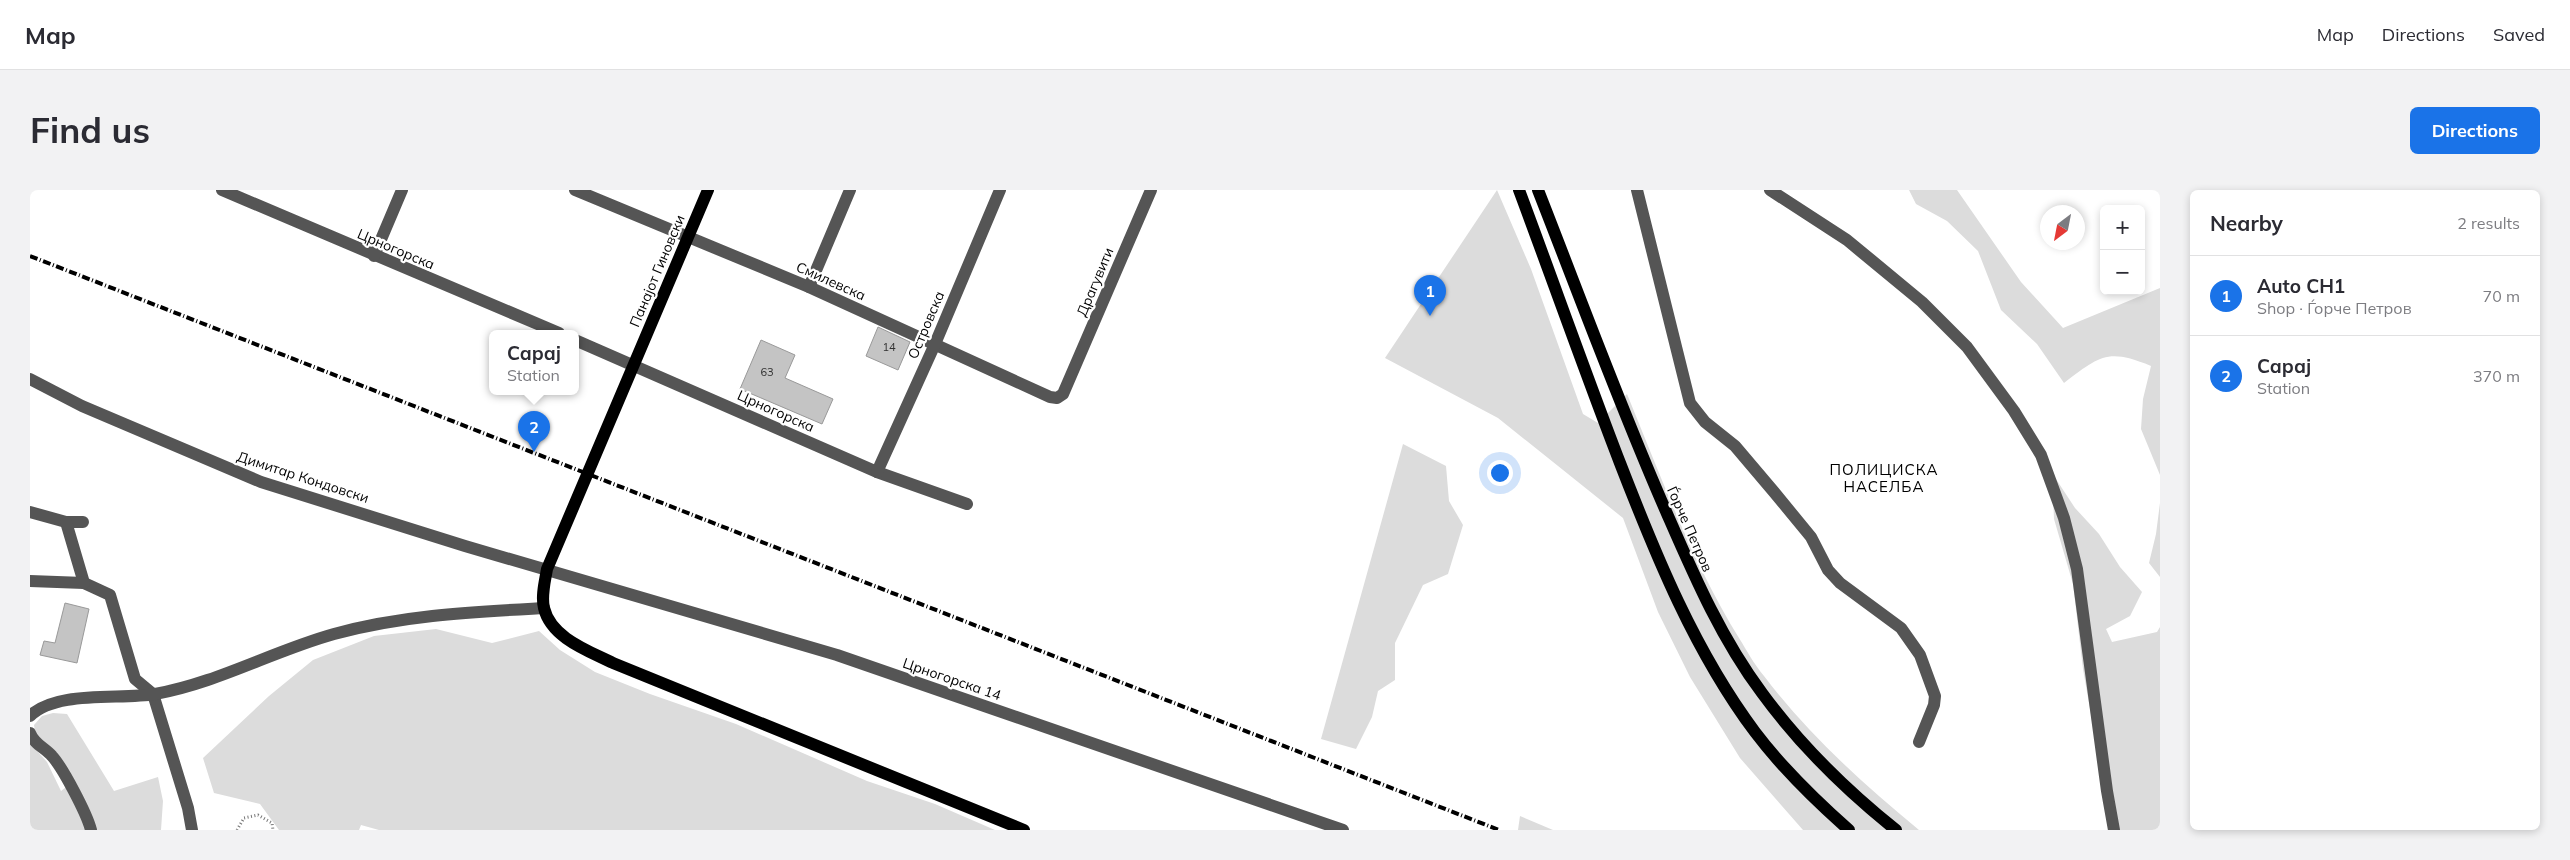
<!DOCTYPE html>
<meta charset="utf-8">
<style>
body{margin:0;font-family:Mulish,sans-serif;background:#f2f2f3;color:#2b2b33}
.controls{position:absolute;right:15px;top:15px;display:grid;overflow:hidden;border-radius:8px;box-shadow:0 2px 8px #0003}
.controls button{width:45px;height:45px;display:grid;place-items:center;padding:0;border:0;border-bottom:1px solid #e1e1e2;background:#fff;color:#2b2b33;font:25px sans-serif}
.compass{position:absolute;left:2010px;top:15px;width:45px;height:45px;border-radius:50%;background:#fff;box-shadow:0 2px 8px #0003;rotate:212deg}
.you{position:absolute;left:1469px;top:282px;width:18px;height:18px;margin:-12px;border:4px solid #fff;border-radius:50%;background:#1a73e8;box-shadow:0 0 0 8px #1a73e833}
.badge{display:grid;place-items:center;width:32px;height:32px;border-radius:50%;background:#1a73e8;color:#fff;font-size:16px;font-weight:700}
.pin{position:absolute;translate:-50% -41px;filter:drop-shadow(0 1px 2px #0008)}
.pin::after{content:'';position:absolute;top:26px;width:18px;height:15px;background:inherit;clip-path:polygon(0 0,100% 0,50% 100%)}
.popup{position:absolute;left:459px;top:140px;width:90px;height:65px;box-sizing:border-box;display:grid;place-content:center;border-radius:8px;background:#fff;filter:drop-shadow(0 1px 4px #0005);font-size:16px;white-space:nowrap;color:#7c7c81}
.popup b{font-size:19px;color:#2b2b33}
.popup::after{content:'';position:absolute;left:50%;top:100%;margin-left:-10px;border:10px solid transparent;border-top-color:#fff}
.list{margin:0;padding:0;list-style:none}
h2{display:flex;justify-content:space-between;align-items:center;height:65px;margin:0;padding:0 20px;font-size:21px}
h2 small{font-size:16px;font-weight:400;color:#7c7c81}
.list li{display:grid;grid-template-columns:32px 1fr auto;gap:15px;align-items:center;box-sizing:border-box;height:80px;padding:0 20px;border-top:1px solid #e1e1e2}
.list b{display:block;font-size:19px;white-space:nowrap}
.list p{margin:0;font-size:16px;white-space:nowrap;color:#7c7c81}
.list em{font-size:16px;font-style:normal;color:#7c7c81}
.map{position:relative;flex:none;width:2130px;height:640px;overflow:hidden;border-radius:8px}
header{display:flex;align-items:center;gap:30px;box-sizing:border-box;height:70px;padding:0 25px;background:#fff;border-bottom:1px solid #e1e1e2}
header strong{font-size:24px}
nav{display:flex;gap:28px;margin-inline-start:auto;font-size:18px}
.intro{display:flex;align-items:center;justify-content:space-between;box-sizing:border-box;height:120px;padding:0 30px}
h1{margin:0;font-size:35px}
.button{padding:12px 22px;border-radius:8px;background:#1a73e8;color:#fff;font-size:18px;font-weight:700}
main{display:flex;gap:30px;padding:0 30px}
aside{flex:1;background:#fff;border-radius:8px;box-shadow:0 2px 8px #0003}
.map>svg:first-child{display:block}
</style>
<header>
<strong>Map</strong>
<nav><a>Map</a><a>Directions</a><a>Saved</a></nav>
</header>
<div class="intro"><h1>Find us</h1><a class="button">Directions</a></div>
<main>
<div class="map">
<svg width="2130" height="640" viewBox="0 0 2130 640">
<rect width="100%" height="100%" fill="#fff"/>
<!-- green -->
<g fill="#dcdcdc">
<path d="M 1467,0 L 1501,79 L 1553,224 L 1568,233 L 1597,204 C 1631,287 1662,372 1709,448 C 1717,461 1724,474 1734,486 C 1779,545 1832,593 1889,640 L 1773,640 L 1710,568 L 1660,487 L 1628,422 L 1593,328 L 1468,228 L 1355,168 Z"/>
<path d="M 1879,0 L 1927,0 L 1991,92 L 2033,138 L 2130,98 L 2130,285 L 2111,239 L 2113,209 L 2121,176 C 2077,158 2070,166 2034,193 L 2007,154 L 1971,120 L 1948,61 L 1917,31 L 1886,14 Z"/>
<path d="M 1373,254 L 1416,276 L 1419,311 L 1433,335 L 1418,384 L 1393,395 L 1365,453 L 1365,490 L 1348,501 L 1342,527 L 1326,559 L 1291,549 Z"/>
<path d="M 2022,283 L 2045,318 L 2069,344 L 2090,377 L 2112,402 L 2100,426 L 2076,439 L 2082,452 L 2127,442 L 2130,437 L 2130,640 L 2081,640 L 2053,479 L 2043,394 L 2024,329 Z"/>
<path d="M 2130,313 L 2130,387 L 2119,373 L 2126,344 Z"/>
<path d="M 406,439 L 462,453 L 509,441 L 530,460 L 565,482 L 620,504 L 706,534 L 837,591 L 905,614 L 965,640 L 349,640 L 331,635 L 329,640 L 249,640 L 230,614 L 184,603 L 173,568 L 239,506 L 283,470 L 344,446 Z"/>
<path d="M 23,523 L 37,524 L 84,601 L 128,587 L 133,611 L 131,640 L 0,640 L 0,553 L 17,572 L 31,601 L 44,591 L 6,547 L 4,535 L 12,526 Z"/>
<path d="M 1490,626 L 1523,640 L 1488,640 Z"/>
</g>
<!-- building -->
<g fill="#c4c4c4" stroke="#999">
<path d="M 848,137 L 880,152 L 868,180 L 836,166 Z"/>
<path d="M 731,150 L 765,165 L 755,188 L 803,209 L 792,234 L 710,199 Z"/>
<path d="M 35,413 L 59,419 L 47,473 L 10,465 L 14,451 L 25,453 Z"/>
</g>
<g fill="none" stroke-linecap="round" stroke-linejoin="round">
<!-- path -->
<path stroke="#777" stroke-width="3" stroke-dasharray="1 2.5" stroke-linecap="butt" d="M 207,640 L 214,628 L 228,625 L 242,633 L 243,640"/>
<!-- minor -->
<g stroke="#555" stroke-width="12">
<path d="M 192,0 L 529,143"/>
<path d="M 545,0 L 779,97 L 1020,207 L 1027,208 L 1033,204 L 1121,0"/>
<path d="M 1607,0 L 1660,213 L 1675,232 L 1705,256 L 1744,302 L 1781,347 L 1798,380 L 1810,393 L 1871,438 L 1890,465 L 1905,506 L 1904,515 L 1889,552"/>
<path d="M 1740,0 L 1817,50 L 1892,112 L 1937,157 L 1984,221 L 2011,265 L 2034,328 L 2047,379 L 2077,601 L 2084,640"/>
<path d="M 344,66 L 372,0"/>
<path d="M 779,97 L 820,0"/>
<path d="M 545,150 L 847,282 L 937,314"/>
<path d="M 0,189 L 52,216 L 231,292 L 435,356 L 807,465 L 1313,640"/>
<path d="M 847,282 L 905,154 L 970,0"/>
<path d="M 0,322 L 36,332 L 53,332"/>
<path d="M 36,332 L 54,393 L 80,405 L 105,489 L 123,504 L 158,618 L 162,640"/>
<path d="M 0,391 L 54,393"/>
<path d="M 0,526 C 26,500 90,510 125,504 C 187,493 243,461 304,444 C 373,425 443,422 514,418"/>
<path d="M 0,543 C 4,554 15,558 22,566 C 33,578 57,624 61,640"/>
</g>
<!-- major -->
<g stroke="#000" stroke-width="12">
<path d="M 678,0 L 517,379 C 515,391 511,406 514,418 C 521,448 559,461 583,473 L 994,640"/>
<path d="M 1489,0 C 1523,91 1555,182 1590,273 C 1626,366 1665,462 1725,542 C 1753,579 1785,610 1819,640"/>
<path d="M 1508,0 C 1550,107 1589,214 1635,319 C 1663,383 1690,447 1732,503 C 1770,555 1816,600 1866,640"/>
</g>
<!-- rail -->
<path stroke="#000" stroke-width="4" stroke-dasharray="8 2.5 1 2.5" stroke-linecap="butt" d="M 0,66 L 1469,640"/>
</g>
<g text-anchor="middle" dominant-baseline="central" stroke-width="4.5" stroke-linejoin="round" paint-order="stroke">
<!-- number labels -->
<g font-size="11" fill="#313131">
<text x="859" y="157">14</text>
<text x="737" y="182">63</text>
</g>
<!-- street labels -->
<g font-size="14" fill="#000" stroke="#fff">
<text transform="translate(366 59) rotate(23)">Црногорска</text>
<text transform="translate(627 81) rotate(-67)">Панајот Гиновски</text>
<text transform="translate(801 91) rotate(24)">Смилевска</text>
<text transform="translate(1065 92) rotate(-67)">Драгувити</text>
<text transform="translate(896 135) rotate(-67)">Островска</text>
<text transform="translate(746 221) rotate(24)">Црногорска</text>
<text transform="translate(273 287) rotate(18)">Димитар Кондовски</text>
<text transform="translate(1660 339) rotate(66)">Ѓорче Петров</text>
<text transform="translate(922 489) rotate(19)">Црногорска 14</text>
</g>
<!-- neighbourhood labels -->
<g font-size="15" letter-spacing="1" fill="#000" stroke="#fff">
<text x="1854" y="279">ПОЛИЦИСКА<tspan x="1854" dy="17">НАСЕЛБА</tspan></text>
</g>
</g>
</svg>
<div class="controls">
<button>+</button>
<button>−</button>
</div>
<svg class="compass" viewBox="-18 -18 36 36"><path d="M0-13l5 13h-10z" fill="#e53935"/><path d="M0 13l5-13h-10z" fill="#7c7c81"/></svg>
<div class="you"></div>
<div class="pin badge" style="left:1400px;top:126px">1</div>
<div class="pin badge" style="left:504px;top:262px">2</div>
<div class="popup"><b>Сарај</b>Station</div>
</div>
<aside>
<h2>Nearby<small>2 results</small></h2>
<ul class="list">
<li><span class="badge">1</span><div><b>Auto CH1</b><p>Shop · Ѓорче Петров</p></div><em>70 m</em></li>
<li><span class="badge">2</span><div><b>Сарај</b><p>Station</p></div><em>370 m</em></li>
</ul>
</aside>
</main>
